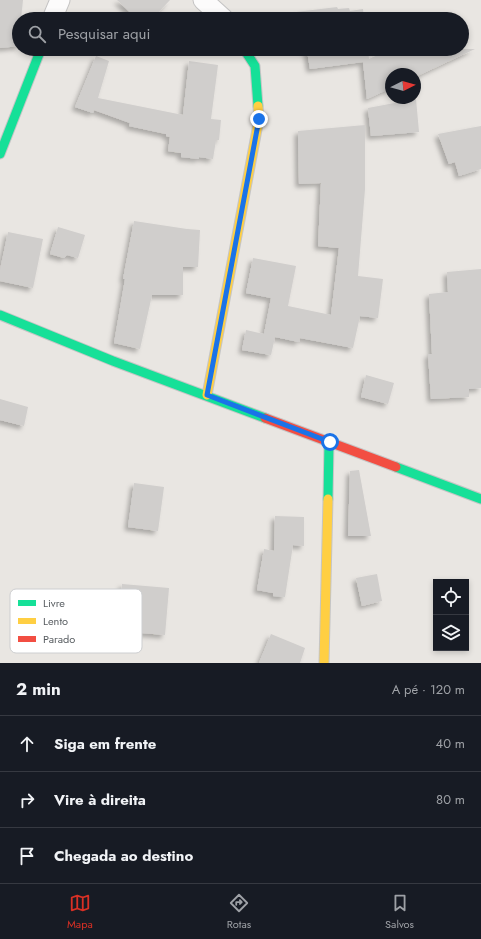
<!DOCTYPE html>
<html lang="pt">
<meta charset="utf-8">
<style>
body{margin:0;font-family:Jost,sans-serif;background:#20242c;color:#f1f3f6}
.controls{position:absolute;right:12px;bottom:12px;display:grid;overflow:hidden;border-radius:0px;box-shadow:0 2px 6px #0003}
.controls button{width:36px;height:36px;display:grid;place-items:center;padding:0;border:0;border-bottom:1px solid #363941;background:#171b24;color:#f1f3f6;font:20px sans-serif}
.compass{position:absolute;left:385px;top:68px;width:36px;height:36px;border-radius:50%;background:#171b24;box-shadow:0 2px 6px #0003;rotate:84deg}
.stop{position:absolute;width:12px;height:12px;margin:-9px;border:3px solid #1a73e8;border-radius:50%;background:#fff}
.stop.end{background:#1a73e8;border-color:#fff;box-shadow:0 1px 4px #0008}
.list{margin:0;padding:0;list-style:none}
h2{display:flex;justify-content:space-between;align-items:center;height:52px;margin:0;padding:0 16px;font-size:17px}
h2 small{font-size:13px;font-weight:400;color:#9ea1a6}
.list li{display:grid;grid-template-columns:26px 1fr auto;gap:12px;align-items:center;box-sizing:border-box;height:56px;padding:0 16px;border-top:1px solid #363941}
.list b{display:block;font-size:15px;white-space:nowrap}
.list em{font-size:13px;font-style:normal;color:#9ea1a6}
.icon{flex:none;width:22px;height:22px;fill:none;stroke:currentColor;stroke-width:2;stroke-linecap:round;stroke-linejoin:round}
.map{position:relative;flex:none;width:481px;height:663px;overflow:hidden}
.search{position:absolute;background:#171b24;box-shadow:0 2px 6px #0003;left:12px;right:12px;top:12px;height:44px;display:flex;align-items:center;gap:10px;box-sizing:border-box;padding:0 14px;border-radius:22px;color:#9ea1a6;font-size:15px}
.sheet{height:220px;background:#171b24}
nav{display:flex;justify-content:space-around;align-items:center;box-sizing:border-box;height:56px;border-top:1px solid #363941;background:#171b24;font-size:11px;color:#9ea1a6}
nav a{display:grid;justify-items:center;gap:2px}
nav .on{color:#d93025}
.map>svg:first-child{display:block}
</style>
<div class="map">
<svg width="481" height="663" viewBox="0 0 481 663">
<defs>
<filter id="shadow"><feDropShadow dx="-3.5" dy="3.5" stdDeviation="2" flood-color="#0004"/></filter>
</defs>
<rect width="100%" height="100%" fill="#e9e6e2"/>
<!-- building -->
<g fill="#d0cecc" filter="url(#shadow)">
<path d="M 0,0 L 23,0 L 21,19 L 19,19 L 19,46 L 0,48 Z"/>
<path d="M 117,0 L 170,0 L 152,19 L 137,19 Z"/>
<path d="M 337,7 L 338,9 L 349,8 L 350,11 L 363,9 L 364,19 L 297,19 L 296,12 Z"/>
<path d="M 301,49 L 368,49 L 369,59 L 391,49 L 475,49 L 415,77 L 415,74 L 391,74 L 391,88 L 367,99 L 363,62 L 310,69 L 307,51 Z"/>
<path d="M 96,56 L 109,61 L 98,98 L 183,115 L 189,61 L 218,65 L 211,119 L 221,120 L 219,140 L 216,140 L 213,159 L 199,157 L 199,159 L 181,157 L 181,153 L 168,151 L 170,137 L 166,136 L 166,134 L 129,126 L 130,123 L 94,110 L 93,113 L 75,107 Z"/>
<path d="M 416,99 L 419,132 L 371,136 L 368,108 Z"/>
<path d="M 365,125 L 365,189 L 358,276 L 383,279 L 378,318 L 360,316 L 353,348 L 300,338 L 299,342 L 275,337 L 271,355 L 242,350 L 246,330 L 264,334 L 271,298 L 246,293 L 253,258 L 296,266 L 288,306 L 331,315 L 339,248 L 318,246 L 321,183 L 299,184 L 298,131 Z"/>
<path d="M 481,126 L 481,169 L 459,176 L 455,162 L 449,164 L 438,134 Z"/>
<path d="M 134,221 L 187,229 L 200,230 L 198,267 L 183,267 L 183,295 L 152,295 L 140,349 L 114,343 L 125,279 L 123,279 Z"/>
<path d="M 58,227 L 85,235 L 78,258 L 67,255 L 64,258 L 50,254 Z"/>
<path d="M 8,232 L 43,239 L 33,288 L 0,281 L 0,270 Z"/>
<path d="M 481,269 L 481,388 L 469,389 L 469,397 L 431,399 L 428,354 L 432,354 L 429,294 L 448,292 L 447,272 Z"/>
<path d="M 366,375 L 394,383 L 388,404 L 361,397 Z"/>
<path d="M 0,399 L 28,407 L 24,426 L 0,420 Z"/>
<path d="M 359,470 L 371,536 L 348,536 L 350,471 Z"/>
<path d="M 134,483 L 164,487 L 158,531 L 128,527 Z"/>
<path d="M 275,516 L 304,517 L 304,546 L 293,545 L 285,597 L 273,596 L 273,593 L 257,590 L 264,549 L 274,551 Z"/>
<path d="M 377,574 L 382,601 L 362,606 L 356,578 Z"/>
<path d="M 122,584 L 169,588 L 165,635 L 118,631 Z"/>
<path d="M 271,634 L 305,648 L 300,663 L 259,663 Z"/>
</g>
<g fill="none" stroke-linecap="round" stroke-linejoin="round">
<!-- street casing -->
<g stroke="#c4c3c3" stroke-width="21">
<g id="street">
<path d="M 203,0 L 224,19"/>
<path d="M 52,19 L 60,0"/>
</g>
</g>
<!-- fast casing -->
<g stroke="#c5c5c5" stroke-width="11">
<g id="fast">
<path d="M 244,49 L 255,66 L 258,106"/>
<path d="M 0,154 L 41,49"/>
<path d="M 0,315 L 113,361 L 265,418"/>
<path d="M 396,467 L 481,499"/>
<path d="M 328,499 L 329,442"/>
</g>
</g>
<!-- slow casing -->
<g stroke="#c5c5c5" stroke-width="11">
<g id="slow">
<path d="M 207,395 L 259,119 L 258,106"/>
<path d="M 324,663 L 328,499"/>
</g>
</g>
<!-- jam casing -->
<g stroke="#c5c5c5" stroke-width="11">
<path id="jam" d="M 265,418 L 396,467"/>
</g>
<!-- street -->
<use href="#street" stroke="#fcfbfb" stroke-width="19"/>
<!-- fast -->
<use href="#fast" stroke="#16e098" stroke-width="9"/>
<!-- slow -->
<use href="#slow" stroke="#ffcf43" stroke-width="9"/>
<!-- jam -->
<use href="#jam" stroke="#f24e42" stroke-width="9"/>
</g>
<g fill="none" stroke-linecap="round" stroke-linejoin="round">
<!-- route -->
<path stroke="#1a73e8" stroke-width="5" d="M 259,119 L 207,395 L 330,442"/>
</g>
<!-- legend -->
<rect x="10" y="589" width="132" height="64" rx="6" fill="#fff" stroke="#cdced0" stroke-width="1"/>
<rect x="18" y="600" width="18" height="6" fill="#16e098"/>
<rect x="18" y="618" width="18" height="6" fill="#ffcf43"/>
<rect x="18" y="636" width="18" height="6" fill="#f24e42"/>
<g font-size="11" fill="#585d61">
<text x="43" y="607">Livre</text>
<text x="43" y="625">Lento</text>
<text x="43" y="643">Parado</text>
</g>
</svg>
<div class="controls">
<button><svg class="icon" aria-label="locate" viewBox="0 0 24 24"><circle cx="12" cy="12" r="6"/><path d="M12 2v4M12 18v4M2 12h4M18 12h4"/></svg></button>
<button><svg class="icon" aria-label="layers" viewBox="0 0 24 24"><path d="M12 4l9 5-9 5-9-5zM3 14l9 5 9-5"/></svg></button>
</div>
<svg class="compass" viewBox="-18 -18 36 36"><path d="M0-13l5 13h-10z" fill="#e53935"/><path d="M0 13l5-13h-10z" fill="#9ea1a6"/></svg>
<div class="stop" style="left:330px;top:442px"></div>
<div class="stop end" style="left:259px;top:119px"></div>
<div class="search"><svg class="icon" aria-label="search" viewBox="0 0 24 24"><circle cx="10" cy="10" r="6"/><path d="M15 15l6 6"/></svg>Pesquisar aqui</div>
</div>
<section class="sheet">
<h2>2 min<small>A pé · 120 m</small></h2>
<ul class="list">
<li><svg class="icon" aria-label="ahead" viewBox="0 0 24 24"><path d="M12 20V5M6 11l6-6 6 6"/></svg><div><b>Siga em frente</b></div><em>40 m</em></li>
<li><svg class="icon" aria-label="right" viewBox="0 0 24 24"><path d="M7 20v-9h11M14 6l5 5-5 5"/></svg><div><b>Vire à direita</b></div><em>80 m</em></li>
<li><svg class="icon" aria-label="arrive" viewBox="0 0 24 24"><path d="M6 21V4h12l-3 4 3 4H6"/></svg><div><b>Chegada ao destino</b></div></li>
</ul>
</section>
<nav>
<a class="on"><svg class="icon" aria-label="map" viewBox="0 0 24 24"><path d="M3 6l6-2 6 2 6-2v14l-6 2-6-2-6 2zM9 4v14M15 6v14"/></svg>Mapa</a>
<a><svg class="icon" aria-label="directions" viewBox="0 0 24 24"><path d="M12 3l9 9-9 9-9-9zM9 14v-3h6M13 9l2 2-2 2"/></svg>Rotas</a>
<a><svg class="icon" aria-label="saved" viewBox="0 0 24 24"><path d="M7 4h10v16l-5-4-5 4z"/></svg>Salvos</a>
</nav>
